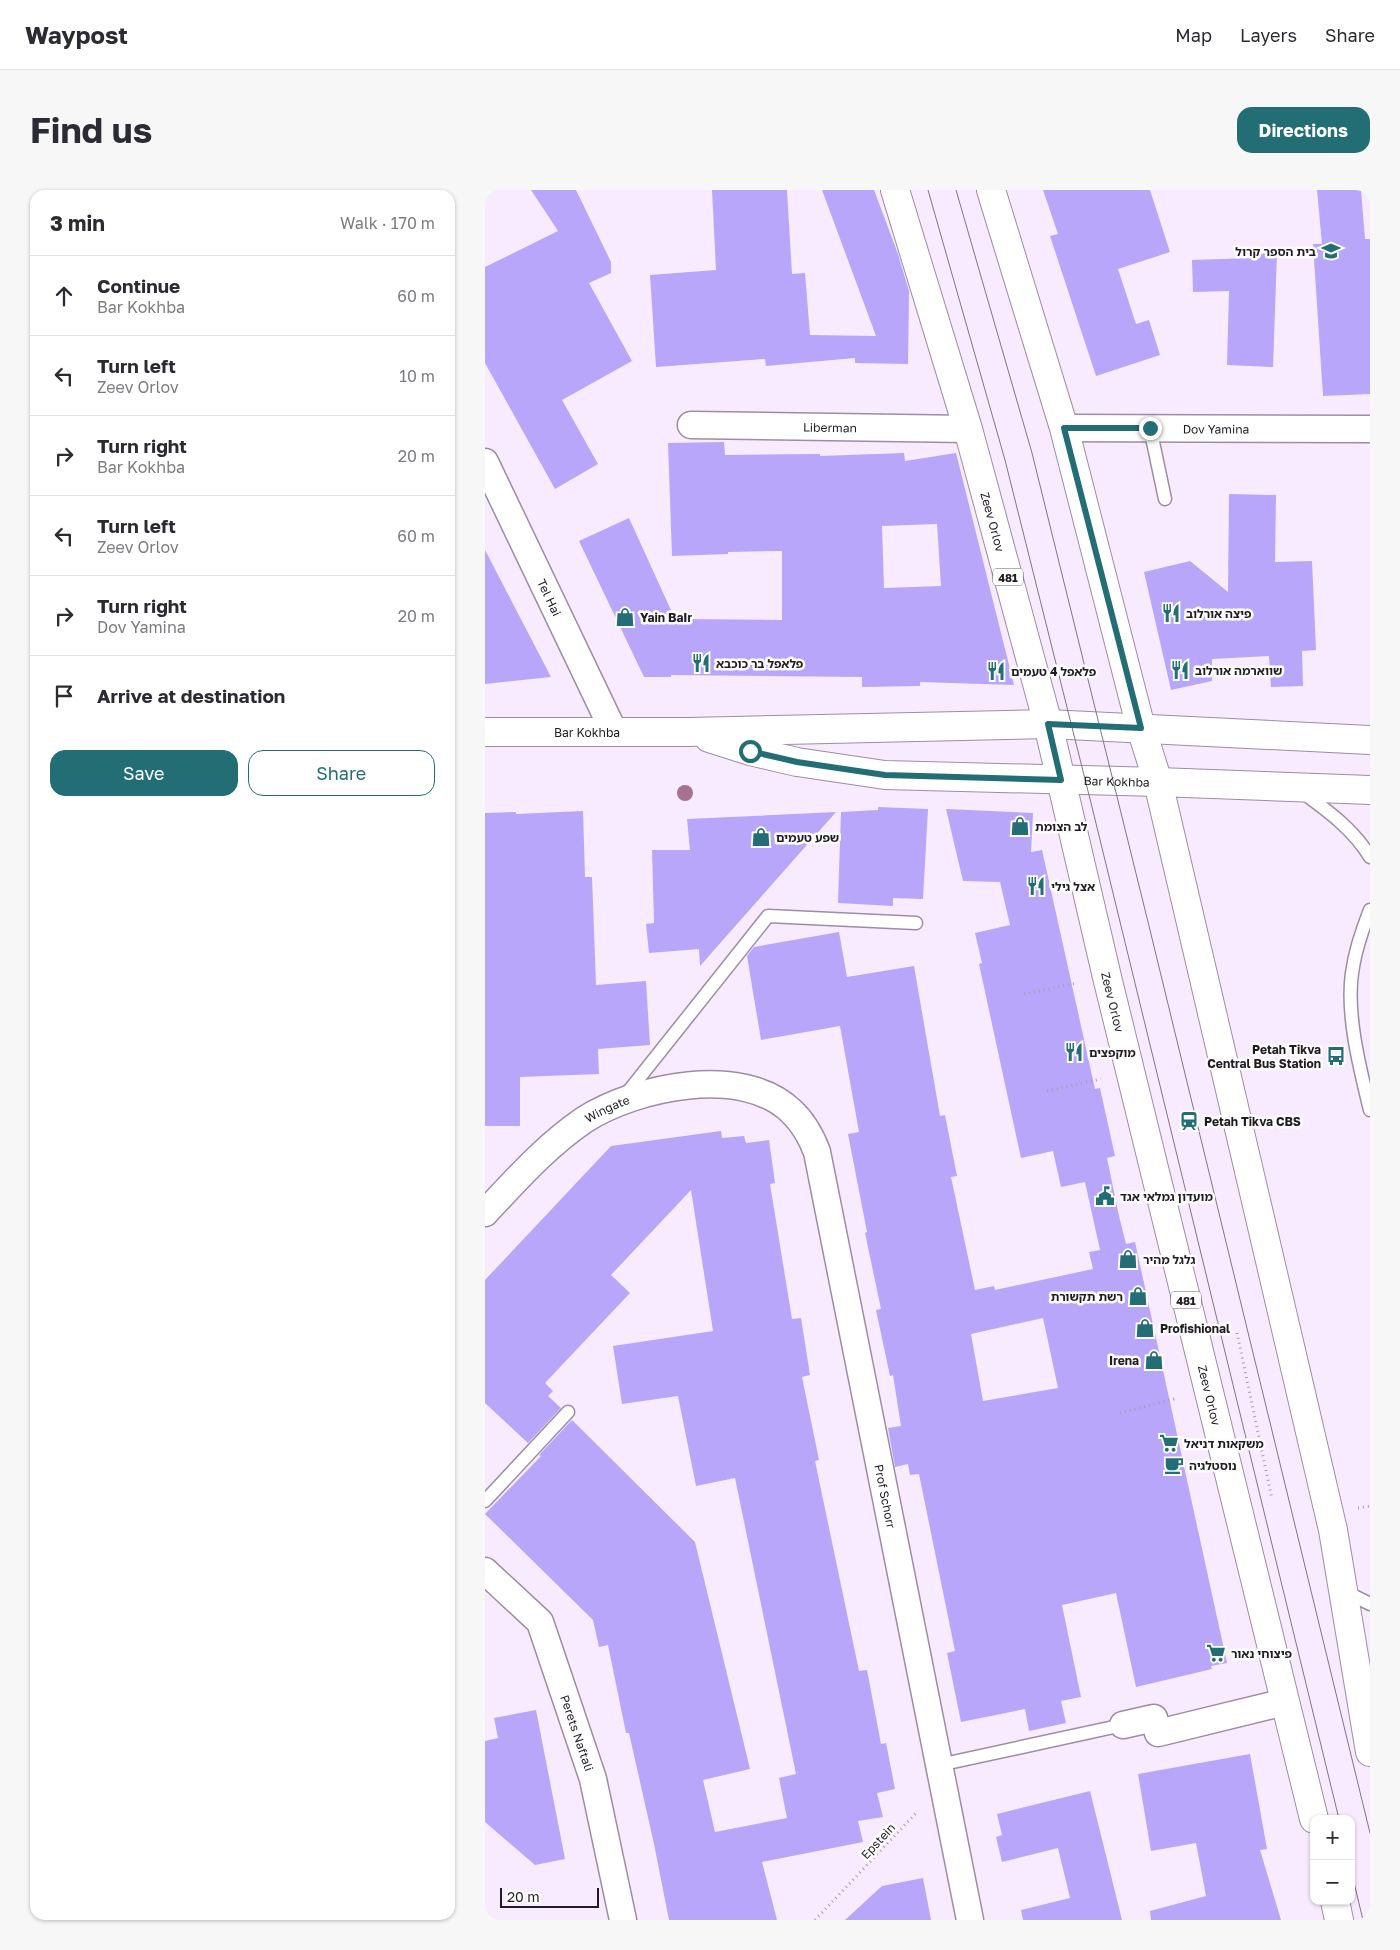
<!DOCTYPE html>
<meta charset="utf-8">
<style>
body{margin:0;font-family:"Golos Text","Noto Sans Hebrew",sans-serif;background:#f7f7f7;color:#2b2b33}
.controls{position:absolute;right:15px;bottom:15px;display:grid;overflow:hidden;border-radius:10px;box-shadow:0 1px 4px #0004}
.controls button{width:45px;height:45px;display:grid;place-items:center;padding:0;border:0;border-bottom:1px solid #e1e1e2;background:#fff;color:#2b2b33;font:25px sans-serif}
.scale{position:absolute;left:15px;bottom:12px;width:99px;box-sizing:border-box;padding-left:5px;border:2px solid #211b24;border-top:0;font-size:14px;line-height:18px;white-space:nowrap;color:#211b24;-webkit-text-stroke:4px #fdfdfd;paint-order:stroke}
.stop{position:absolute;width:15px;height:15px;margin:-11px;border:4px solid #236e75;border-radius:50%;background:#fff}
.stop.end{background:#236e75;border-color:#fff;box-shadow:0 1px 5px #0008}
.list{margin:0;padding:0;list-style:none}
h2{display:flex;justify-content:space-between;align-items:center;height:65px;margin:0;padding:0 20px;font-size:21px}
h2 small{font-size:16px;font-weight:400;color:#7c7c81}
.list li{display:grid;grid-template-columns:32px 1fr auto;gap:15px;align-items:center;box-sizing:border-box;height:80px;padding:0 20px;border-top:1px solid #e1e1e2}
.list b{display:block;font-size:19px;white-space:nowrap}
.list p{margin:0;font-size:16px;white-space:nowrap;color:#7c7c81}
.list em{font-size:16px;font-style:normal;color:#7c7c81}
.actions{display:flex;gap:10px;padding:15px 20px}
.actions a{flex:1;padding:11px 0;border:1px solid #236e75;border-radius:15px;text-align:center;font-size:18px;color:#236e75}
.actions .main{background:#236e75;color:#fff}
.icon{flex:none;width:28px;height:28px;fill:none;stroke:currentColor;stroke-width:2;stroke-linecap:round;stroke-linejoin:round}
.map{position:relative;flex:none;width:885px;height:1730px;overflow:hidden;border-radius:15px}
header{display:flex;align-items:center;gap:30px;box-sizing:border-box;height:70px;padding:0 25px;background:#fff;border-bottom:1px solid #e1e1e2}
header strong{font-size:24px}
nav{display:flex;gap:28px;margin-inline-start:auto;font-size:18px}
.intro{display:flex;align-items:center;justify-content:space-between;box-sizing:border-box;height:120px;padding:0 30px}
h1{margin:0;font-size:35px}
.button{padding:12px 22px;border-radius:15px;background:#236e75;color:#fff;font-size:18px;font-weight:700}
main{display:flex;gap:30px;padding:0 30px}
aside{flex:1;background:#fff;border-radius:15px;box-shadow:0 1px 4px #0004}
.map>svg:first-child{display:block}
</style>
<header>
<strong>Waypost</strong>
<nav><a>Map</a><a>Layers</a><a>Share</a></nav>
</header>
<div class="intro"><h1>Find us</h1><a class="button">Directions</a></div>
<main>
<aside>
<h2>3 min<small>Walk · 170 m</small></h2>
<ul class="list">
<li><svg class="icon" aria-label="ahead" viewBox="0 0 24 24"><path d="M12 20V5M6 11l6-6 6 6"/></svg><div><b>Continue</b><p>Bar Kokhba</p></div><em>60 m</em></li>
<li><svg class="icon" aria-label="left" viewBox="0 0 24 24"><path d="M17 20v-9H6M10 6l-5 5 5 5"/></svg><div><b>Turn left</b><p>Zeev Orlov</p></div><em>10 m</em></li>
<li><svg class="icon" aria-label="right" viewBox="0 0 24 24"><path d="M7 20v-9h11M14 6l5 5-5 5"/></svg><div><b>Turn right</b><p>Bar Kokhba</p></div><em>20 m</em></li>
<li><svg class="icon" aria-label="left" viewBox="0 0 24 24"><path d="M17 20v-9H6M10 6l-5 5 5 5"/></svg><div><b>Turn left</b><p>Zeev Orlov</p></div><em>60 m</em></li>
<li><svg class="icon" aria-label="right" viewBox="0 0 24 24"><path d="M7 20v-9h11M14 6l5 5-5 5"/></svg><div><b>Turn right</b><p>Dov Yamina</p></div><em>20 m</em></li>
<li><svg class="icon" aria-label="arrive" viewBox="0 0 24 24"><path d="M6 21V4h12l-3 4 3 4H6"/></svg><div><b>Arrive at destination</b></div></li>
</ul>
<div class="actions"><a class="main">Save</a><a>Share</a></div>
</aside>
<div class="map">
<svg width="885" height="1730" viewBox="0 0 885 1730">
<rect width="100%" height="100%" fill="#f8ebff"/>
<!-- building -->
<g fill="#b7a6f9" fill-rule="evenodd">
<path d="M 46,0 L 91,0 L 126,72 L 126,83 L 104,93 L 147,171 L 77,210 L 113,274 L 70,299 L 0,173 L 0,77 L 73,41 Z"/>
<path d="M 227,0 L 302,0 L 307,84 L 320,83 L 325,145 L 391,146 L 337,0 L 389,0 L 413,64 L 424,101 L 423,174 L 370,173 L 370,168 L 281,176 L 280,169 L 171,177 L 165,85 L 231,80 Z"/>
<path d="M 558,0 L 665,0 L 685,62 L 633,79 L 651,134 L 664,130 L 675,165 L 611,186 L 565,46 L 573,44 Z"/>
<path d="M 832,0 L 876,0 L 880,49 L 885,49 L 885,204 L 838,206 L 828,54 L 837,54 Z"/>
<path d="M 792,63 L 788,177 L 742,175 L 744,101 L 708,102 L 707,70 L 766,68 L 765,64 Z"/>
<path d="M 239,252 L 240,265 L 335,264 L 335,266 L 419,263 L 420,271 L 471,263 L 529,495 L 435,492 L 435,496 L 377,497 L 377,487 L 186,485 L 186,487 L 159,487 L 94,351 L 144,328 L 190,429 L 297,430 L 297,361 L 243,362 L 243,364 L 187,366 L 183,253 ZM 452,334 L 456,396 L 399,398 L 397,336 Z"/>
<path d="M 744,304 L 791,305 L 790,372 L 827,371 L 831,460 L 817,461 L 818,496 L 786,497 L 784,466 L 727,469 L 727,491 L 686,500 L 659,382 L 705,371 L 743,402 Z"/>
<path d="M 0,360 L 66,487 L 0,494 Z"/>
<path d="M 393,617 L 443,619 L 438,709 L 408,708 L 408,716 L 353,713 L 356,622 L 393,620 Z"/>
<path d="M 461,619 L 548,623 L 546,662 L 557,660 L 610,899 L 615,898 L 630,966 L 622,968 L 634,1026 L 641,1054 L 650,1052 L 742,1473 L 726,1476 L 727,1479 L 651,1497 L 631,1403 L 577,1415 L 596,1507 L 576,1511 L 581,1533 L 544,1541 L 540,1519 L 476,1532 L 462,1463 L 470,1461 L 434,1284 L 425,1285 L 423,1274 L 410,1277 L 403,1238 L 416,1236 L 408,1185 L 405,1186 L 391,1120 L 396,1119 L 380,1043 L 382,1042 L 363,944 L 374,942 L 355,836 L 276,850 L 262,766 L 269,757 L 354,742 L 362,787 L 429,776 L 455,926 L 460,925 L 472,986 L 466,987 L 490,1100 L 509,1096 L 510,1100 L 608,1079 L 604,1062 L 615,1060 L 600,992 L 576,997 L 568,961 L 536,968 L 494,774 L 497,773 L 490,743 L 525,735 L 515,692 L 478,691 ZM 558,1128 L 573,1198 L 498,1211 L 486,1144 Z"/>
<path d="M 98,621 L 100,687 L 107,687 L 111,795 L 161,791 L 165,855 L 113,859 L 114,884 L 35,887 L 35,936 L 0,936 L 0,623 L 31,622 L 31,624 Z"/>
<path d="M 351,622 L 215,776 L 214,759 L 164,763 L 161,734 L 169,733 L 167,660 L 205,660 L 202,629 Z"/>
<path d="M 236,941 L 237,948 L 259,946 L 261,953 L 284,950 L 290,993 L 285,994 L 307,1129 L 316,1128 L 325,1185 L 317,1187 L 334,1270 L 330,1271 L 374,1481 L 382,1480 L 396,1554 L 401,1553 L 410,1599 L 392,1603 L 398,1627 L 373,1631 L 378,1652 L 277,1672 L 292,1730 L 184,1730 L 169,1654 L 144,1543 L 141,1543 L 123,1455 L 114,1457 L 108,1430 L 0,1324 L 56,1266 L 54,1265 L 87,1230 L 210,1352 L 265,1579 L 218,1590 L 230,1642 L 302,1628 L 294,1588 L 311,1584 L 250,1288 L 211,1296 L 193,1206 L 137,1214 L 128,1156 L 228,1141 L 206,1000 L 126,1085 L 145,1103 L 60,1193 L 68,1201 L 63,1206 L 76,1218 L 43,1253 L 0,1213 L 0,1090 L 126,956 Z"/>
<path d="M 51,1520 L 80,1669 L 50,1675 L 0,1632 L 0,1551 L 13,1548 L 9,1528 Z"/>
<path d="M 765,1564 L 782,1659 L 775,1660 L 796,1730 L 666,1730 L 665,1721 L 721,1706 L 711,1653 L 666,1661 L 653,1584 Z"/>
<path d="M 605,1601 L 637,1730 L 538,1730 L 536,1720 L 585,1708 L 573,1658 L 517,1672 L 511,1647 L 517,1645 L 512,1624 Z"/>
<path d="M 438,1688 L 446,1730 L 360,1730 L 397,1696 Z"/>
</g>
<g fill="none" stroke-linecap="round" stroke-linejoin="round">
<!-- lane casing -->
<g stroke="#9c8da4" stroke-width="15">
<g id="lane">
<path d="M 665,238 L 680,309"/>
<path d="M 817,602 C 843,621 869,640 885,667"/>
<path d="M 885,720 C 877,740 870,761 867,783 C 861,825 875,879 885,920"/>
<path d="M 139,907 L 283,726 L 431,733"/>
<path d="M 0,1311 L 83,1222"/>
<path d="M 859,1401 L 885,1414"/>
<path d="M 454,1575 L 638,1535"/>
</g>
</g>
<!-- street casing -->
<g stroke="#9c8da4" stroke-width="29">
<g id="street">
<path id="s1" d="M 206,235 L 483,239"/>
<path id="s2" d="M 579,238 L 885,239"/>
<path id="s3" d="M 0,272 L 129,542"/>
<path id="s4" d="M 0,1023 C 31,990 61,956 99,930 C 150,897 257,874 306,921 C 319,933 326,946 332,962 L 485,1730"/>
<path id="s5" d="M 0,1381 L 55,1432 L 108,1589 L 138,1730"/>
<path d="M 638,1535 L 669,1528 L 673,1543 L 800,1512"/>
</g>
</g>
<!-- secondary casing -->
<g stroke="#9c8da4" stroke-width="30">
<g id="secondary">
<path id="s6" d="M 0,542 L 204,542 L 563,534 L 885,550"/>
<path id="s7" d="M 224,548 L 265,561 L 312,572 L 400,585 L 673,592 L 885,600"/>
</g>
</g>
<!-- primary casing -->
<g stroke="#9c8da4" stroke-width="30">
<g id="primary">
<path id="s8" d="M 410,0 L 483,239 L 563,534 L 622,787 L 829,1629"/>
<path d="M 506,0 L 579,238 L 656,538 L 673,592 L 848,1340 L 885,1562"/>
<path d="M 850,1711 L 854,1730"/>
</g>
</g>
<!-- path -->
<g stroke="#a89eae" stroke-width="3" stroke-dasharray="1 4" stroke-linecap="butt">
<path d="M 539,804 L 592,793"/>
<path d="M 562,901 L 616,889"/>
<path d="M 752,1143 L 787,1309"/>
<path d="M 635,1223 L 693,1208"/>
<path d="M 873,1318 L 885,1316"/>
<path d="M 330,1730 L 433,1621"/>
</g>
<!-- lane -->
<use href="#lane" stroke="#fff" stroke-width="12"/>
<!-- street -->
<use href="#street" stroke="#fff" stroke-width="26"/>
<!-- secondary -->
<use href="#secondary" stroke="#fff" stroke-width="28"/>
<!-- primary -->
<use href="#primary" stroke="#fff" stroke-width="28"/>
<!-- tram -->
<g stroke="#7e7583" stroke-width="1">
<path d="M 443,0 L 520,270 L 607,617 L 854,1629"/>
<path d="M 471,0 L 547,263 L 664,736 L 885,1643"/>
<path d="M 866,1680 L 878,1730"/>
</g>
</g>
<!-- trees -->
<circle fill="#a5728f" cx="200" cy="603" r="8"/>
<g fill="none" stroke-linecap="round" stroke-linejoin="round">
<!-- route -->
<path stroke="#236e75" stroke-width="6" d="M 265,561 L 312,572 L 400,585 L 576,590 L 563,534 L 656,538 L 579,238 L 665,238"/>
</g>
<!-- icons -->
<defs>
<g id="school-bare" transform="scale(1.5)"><path d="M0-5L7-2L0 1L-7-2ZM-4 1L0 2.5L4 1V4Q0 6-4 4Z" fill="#236e75" stroke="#fdfdfd" stroke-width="2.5" paint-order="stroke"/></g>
<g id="restaurant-bare" transform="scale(1.5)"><path d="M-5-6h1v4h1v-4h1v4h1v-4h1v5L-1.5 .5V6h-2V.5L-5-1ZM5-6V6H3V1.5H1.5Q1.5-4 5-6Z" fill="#236e75" stroke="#fdfdfd" stroke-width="2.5" paint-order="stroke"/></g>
<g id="shop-bare" transform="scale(1.5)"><path d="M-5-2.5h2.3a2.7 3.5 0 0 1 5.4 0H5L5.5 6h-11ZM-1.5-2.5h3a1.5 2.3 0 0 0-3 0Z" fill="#236e75" stroke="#fdfdfd" stroke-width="2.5" paint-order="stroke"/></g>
<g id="bus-bare" transform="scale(1.5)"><path d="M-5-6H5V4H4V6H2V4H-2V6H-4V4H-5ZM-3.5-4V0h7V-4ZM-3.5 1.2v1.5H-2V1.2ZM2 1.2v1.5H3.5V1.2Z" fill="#236e75" stroke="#fdfdfd" stroke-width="2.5" paint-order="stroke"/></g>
<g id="station-bare" transform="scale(1.5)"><path d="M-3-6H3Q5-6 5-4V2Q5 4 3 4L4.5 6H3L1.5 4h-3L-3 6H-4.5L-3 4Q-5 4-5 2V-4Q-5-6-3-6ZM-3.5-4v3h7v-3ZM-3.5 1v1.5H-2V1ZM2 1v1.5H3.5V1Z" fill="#236e75" stroke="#fdfdfd" stroke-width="2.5" paint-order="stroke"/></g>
<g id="civic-bare" transform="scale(1.5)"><path d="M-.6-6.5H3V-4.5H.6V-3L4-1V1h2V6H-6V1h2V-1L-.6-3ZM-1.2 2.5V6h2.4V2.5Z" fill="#236e75" stroke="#fdfdfd" stroke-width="2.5" paint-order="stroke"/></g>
<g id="supermarket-bare" transform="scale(1.5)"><path d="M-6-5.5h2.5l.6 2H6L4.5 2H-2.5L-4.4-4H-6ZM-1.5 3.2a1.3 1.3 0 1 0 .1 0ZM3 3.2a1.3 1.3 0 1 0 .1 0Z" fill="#236e75" stroke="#fdfdfd" stroke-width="2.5" paint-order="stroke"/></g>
<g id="cafe-bare" transform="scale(1.5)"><path d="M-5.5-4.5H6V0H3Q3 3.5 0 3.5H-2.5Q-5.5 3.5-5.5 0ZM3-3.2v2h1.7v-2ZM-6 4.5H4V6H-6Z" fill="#236e75" stroke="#fdfdfd" stroke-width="2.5" paint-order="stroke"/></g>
</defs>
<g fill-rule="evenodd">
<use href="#school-bare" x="846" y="61"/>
<use href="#restaurant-bare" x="686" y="423"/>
<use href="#shop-bare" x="140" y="427"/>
<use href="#restaurant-bare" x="216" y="473"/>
<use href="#restaurant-bare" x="695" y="480"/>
<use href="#restaurant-bare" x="511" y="481"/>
<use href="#shop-bare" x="535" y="636"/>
<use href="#shop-bare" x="276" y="647"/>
<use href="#restaurant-bare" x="551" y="696"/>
<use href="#restaurant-bare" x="589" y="862"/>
<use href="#bus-bare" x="851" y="866"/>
<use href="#station-bare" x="704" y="931"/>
<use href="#civic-bare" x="620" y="1006"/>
<use href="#shop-bare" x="643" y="1069"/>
<use href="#shop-bare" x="653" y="1106"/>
<use href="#shop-bare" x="660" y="1138"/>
<use href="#shop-bare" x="669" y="1170"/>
<use href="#supermarket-bare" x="684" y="1253"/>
<use href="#cafe-bare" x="689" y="1275"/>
<use href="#supermarket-bare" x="731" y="1463"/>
</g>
<g text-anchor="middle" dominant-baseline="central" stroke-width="5" stroke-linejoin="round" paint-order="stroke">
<!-- shield labels -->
<g fill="#fdfdfd" stroke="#635f65" stroke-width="1">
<rect x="508" y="378.5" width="30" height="17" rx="4"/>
<rect x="686" y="1101.5" width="30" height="17" rx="4"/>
</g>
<g font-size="11" font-weight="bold" fill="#211b24">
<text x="523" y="387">481</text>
<text x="701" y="1110">481</text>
</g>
<!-- poi labels -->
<g font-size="12" font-weight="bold" fill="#211b24" stroke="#fdfdfd" text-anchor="start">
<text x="831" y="61" text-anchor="end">בית הספר קרול</text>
<text x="701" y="423">פיצה אורלוב</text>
<text x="155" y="427">Yain BaIr</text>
<text x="231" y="473">פלאפל בר כוכבא</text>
<text x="710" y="480">שווארמה אורלוב</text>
<text x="526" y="481">פלאפל 4 טעמים</text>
<text x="550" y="636">לב הצומת</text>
<text x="291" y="647">שפע טעמים</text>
<text x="566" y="696">אצל גילי</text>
<text x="836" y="859" text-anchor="end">Petah Tikva<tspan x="836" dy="14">Central Bus Station</tspan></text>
<text x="604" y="862">מוקפצים</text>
<text x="719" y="931">Petah Tikva CBS</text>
<text x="635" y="1006">מועדון גמלאי אגד</text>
<text x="658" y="1069">גלגל מהיר</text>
<text x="638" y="1106" text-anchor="end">רשת תקשורת</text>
<text x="675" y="1138">Profishional</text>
<text x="654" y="1170" text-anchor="end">Irena</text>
<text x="699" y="1253">משקאות דניאל</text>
<text x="704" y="1275">נוסטלגיה</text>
<text x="746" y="1463">פיצוחי נאור</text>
</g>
<!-- street labels -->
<g font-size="12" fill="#211b24" stroke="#fdfdfd">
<text stroke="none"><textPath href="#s1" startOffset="139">Liberman</textPath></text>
<text stroke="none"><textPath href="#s2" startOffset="152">Dov Yamina</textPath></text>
<text stroke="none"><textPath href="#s8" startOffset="346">Zeev Orlov</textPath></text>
<text stroke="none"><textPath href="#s3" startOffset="150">Tel Hai</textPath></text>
<text stroke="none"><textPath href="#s6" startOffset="102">Bar Kokhba</textPath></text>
<text stroke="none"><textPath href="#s7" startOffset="412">Bar Kokhba</textPath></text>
<text stroke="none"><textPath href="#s8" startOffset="841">Zeev Orlov</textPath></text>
<text stroke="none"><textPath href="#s4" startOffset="162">Wingate</textPath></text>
<text stroke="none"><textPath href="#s8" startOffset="1246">Zeev Orlov</textPath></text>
<text stroke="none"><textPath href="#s4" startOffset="756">Prof Schorr</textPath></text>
<text stroke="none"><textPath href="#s5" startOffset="192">Perets Naftali</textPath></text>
<text transform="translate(393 1651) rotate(-47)">Epstein</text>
</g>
</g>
</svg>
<div class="controls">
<button>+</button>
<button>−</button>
</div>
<div class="scale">20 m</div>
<div class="stop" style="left:265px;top:561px"></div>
<div class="stop end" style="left:665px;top:238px"></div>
</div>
</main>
